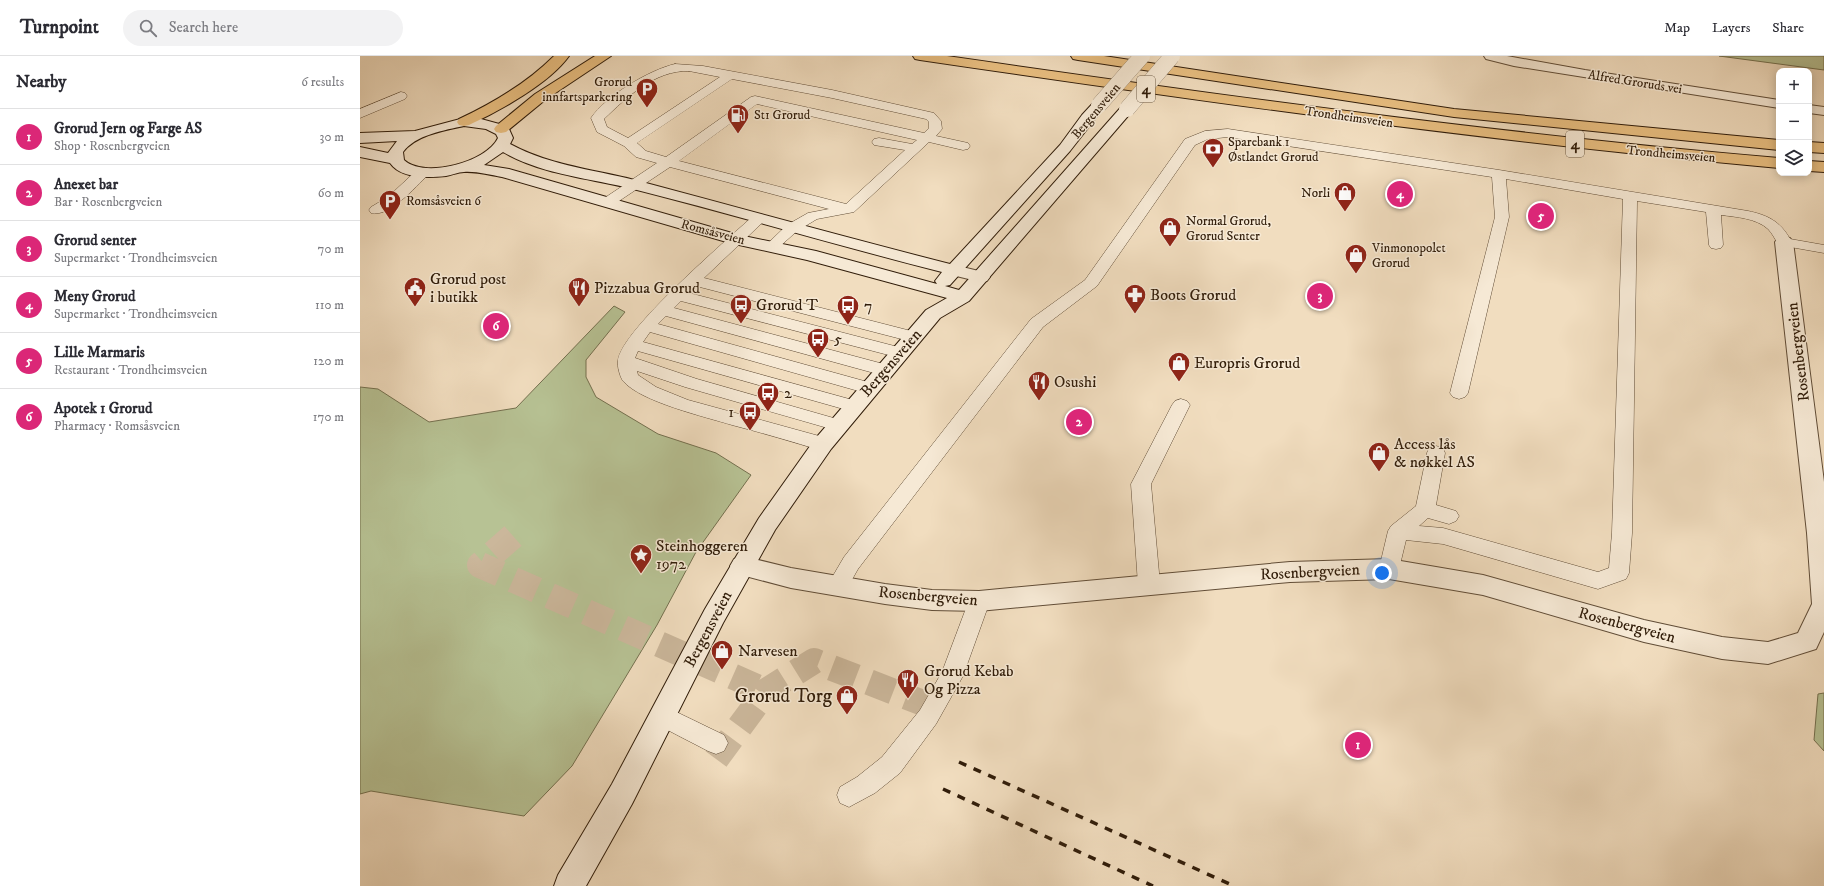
<!DOCTYPE html>
<meta charset="utf-8">
<style>
body{margin:0;font-family:"IM FELL DW Pica",serif;background:#f2f2f3;color:#2b2b33}
.controls{position:absolute;right:12px;top:12px;display:grid;overflow:hidden;border-radius:8px;box-shadow:0 2px 10px #0003}
.controls button{width:36px;height:36px;display:grid;place-items:center;padding:0;border:0;border-bottom:1px solid #e1e1e2;background:#fff;color:#2b2b33;font:20px sans-serif}
.you{position:absolute;left:1022px;top:517px;width:14px;height:14px;margin:-10px;border:3px solid #fff;border-radius:50%;background:#1a73e8;box-shadow:0 0 0 6px #1a73e833}
.badge{display:grid;place-items:center;width:26px;height:26px;border-radius:50%;background:#db2777;color:#fff;font-size:13px;font-weight:700}
.pin{position:absolute;translate:-50% -50%;border:2px solid #fff;box-shadow:0 1px 4px #0006}
.list{margin:0;padding:0;list-style:none}
h2{display:flex;justify-content:space-between;align-items:center;height:52px;margin:0;padding:0 16px;font-size:17px}
h2 small{font-size:13px;font-weight:400;color:#7c7c81}
.list li{display:grid;grid-template-columns:26px 1fr auto;gap:12px;align-items:center;box-sizing:border-box;height:56px;padding:0 16px;border-top:1px solid #e1e1e2}
.list b{display:block;font-size:15px;white-space:nowrap}
.list p{margin:0;font-size:13px;white-space:nowrap;color:#7c7c81}
.list em{font-size:13px;font-style:normal;color:#7c7c81}
.icon{flex:none;width:22px;height:22px;fill:none;stroke:currentColor;stroke-width:2;stroke-linecap:round;stroke-linejoin:round}
.map{position:relative;flex:none;width:1464px;height:830px;overflow:hidden}
header{display:flex;align-items:center;gap:24px;box-sizing:border-box;height:56px;padding:0 20px;background:#fff;border-bottom:1px solid #e1e1e2}
header strong{font-size:19px}
nav{display:flex;gap:22px;margin-inline-start:auto;font-size:14px}
.search{width:280px;height:36px;background:#f2f2f3;display:flex;align-items:center;gap:10px;box-sizing:border-box;padding:0 14px;border-radius:22px;color:#7c7c81;font-size:15px}
main{display:flex}
aside{flex:1;background:#fff}
.map>svg:first-child{display:block}
</style>
<header>
<strong>Turnpoint</strong>
<div class="search"><svg class="icon" aria-label="search" viewBox="0 0 24 24"><circle cx="10" cy="10" r="6"/><path d="M15 15l6 6"/></svg>Search here</div>
<nav><a>Map</a><a>Layers</a><a>Share</a></nav>
</header>
<main>
<aside>
<h2>Nearby<small>6 results</small></h2>
<ul class="list">
<li><span class="badge">1</span><div><b>Grorud Jern og Farge AS</b><p>Shop · Rosenbergveien</p></div><em>30 m</em></li>
<li><span class="badge">2</span><div><b>Anexet bar</b><p>Bar · Rosenbergveien</p></div><em>60 m</em></li>
<li><span class="badge">3</span><div><b>Grorud senter</b><p>Supermarket · Trondheimsveien</p></div><em>70 m</em></li>
<li><span class="badge">4</span><div><b>Meny Grorud</b><p>Supermarket · Trondheimsveien</p></div><em>110 m</em></li>
<li><span class="badge">5</span><div><b>Lille Marmaris</b><p>Restaurant · Trondheimsveien</p></div><em>120 m</em></li>
<li><span class="badge">6</span><div><b>Apotek 1 Grorud</b><p>Pharmacy · Romsåsveien</p></div><em>170 m</em></li>
</ul>
</aside>
<div class="map">
<svg width="1464" height="830" viewBox="0 0 1464 830">
<rect width="100%" height="100%" fill="#f1ddbf"/>
<filter id="stains"><feTurbulence type="fractalNoise" baseFrequency=".005" numOctaves="4"/><feColorMatrix values="0 0 0 0 .2 0 0 0 0 .09 0 0 0 0 .02 0 0 0 .5 -.17"/></filter>
<radialGradient id="worn" r=".72"><stop offset=".6" stop-color="#630" stop-opacity="0"/><stop offset="1" stop-color="#630" stop-opacity=".3"/></radialGradient>
<!-- green -->
<g fill="#b7c294" stroke="#74704f">
<path d="M 1359,0 L 1464,0 L 1464,14 Z"/>
<path d="M 254,250 L 265,256 L 226,304 L 226,321 L 236,341 L 298,378 L 356,397 L 391,419 L 336,496 L 297,569 L 212,710 L 164,760 L 11,735 L 0,738 L 0,331 L 18,333 L 69,366 L 156,352 Z"/>
<path d="M 1464,637 L 1464,695 L 1454,684 L 1458,638 Z"/>
</g>
<g fill="none" stroke-linecap="round" stroke-linejoin="round">
<!-- street-tunnel -->
<g stroke="#cbb79b" stroke-width="26" stroke-dasharray="26 14" stroke-linecap="butt">
<path d="M 153,480 L 120,509 L 406,635"/>
<path d="M 356,703 L 406,635 L 454,605 L 576,652"/>
</g>
<!-- lane casing -->
<g stroke="#614d37" stroke-width="1">
<g id="lane">
<path d="M 315,8 L 343,10 L 472,34 L 574,57 L 581,65 L 582,73 L 576,80 L 608,87 L 610,90 L 608,93 L 603,94 L 569,86 L 494,156 L 457,163 L 437,175 L 417,193 L 412,194 L 407,193 L 405,190 L 427,169 L 448,157 L 469,153 L 310,111 L 253,149 L 243,149 L 241,146 L 243,143 L 297,107 L 276,101 L 264,90 L 237,76 L 231,62 C 246,40 289,14 315,8 ZM 329,15 L 360,21 L 268,82 L 247,71 L 244,63 C 267,41 295,14 329,15 ZM 372,23 L 472,42 L 566,63 L 569,66 L 569,72 L 564,77 L 395,40 L 391,41 L 306,101 L 286,95 L 277,87 ZM 397,48 L 557,84 L 552,88 L 519,82 L 514,83 L 512,86 L 514,89 L 545,94 L 486,148 L 319,105 Z"/>
<path d="M 41,36 L 45,37 L 47,40 L 45,43 L 0,62 L 0,53 Z"/>
<path d="M 868,73 L 1139,114 L 1388,155 C 1407,159 1420,165 1430,183 L 1464,189 L 1464,197 L 1419,189 C 1415,184 1413,178 1408,173 C 1396,162 1376,161 1361,159 L 1363,189 L 1361,192 L 1356,193 L 1351,192 L 1349,189 L 1346,156 L 1277,145 L 1272,477 L 1269,517 L 1266,523 L 1238,533 L 1083,488 L 1046,484 L 1039,513 L 1036,519 L 1029,521 L 1022,519 L 1019,513 L 1028,475 L 1031,470 L 1056,450 L 1067,397 L 1069,392 L 1076,390 L 1083,392 L 1085,397 L 1076,449 L 1096,455 L 1099,460 L 1096,465 L 1089,468 L 1068,462 L 1059,470 L 1083,472 L 1238,516 L 1249,512 L 1252,477 L 1263,143 L 1146,123 L 1149,161 L 1108,337 L 1105,341 L 1099,343 L 1093,341 L 1090,337 L 1135,161 L 1132,121 L 868,81 L 848,83 L 835,89 L 737,230 L 683,271 L 498,513 L 485,536 L 478,539 L 471,536 L 467,530 L 484,501 L 671,263 L 725,224 L 825,83 L 845,75 Z"/>
<path d="M 63,112 L 68,113 L 70,116 L 68,119 C 55,131 29,162 11,157 L 9,154 L 11,151 L 28,141 L 58,113 Z"/>
<path d="M 398,159 L 403,160 L 405,163 L 403,166 L 344,222 L 559,277 L 561,281 L 559,285 L 553,286 L 336,230 L 329,237 L 546,293 L 548,297 L 546,301 L 540,302 L 321,245 L 314,252 L 531,310 L 534,314 L 531,318 L 525,320 L 306,260 L 298,268 L 515,328 L 518,332 L 515,336 L 509,338 L 290,276 L 283,286 L 500,346 L 503,350 L 500,354 L 494,356 L 278,295 L 275,302 L 337,323 L 484,365 L 487,369 L 484,373 L 478,375 L 325,331 L 277,315 L 278,319 L 296,331 L 328,344 L 470,383 L 472,388 L 470,393 L 463,395 C 433,386 403,377 372,369 C 346,361 281,346 263,325 C 260,321 257,310 258,305 C 260,275 367,184 393,160 Z"/>
<path d="M 821,343 L 827,345 L 830,349 L 791,428 L 800,528 L 796,534 L 789,537 L 782,534 L 778,528 L 771,428 L 812,349 L 815,345 Z"/>
<path d="M 619,536 L 627,539 L 630,545 L 603,620 L 576,668 L 540,717 L 515,737 L 489,751 L 480,747 L 477,739 L 480,731 L 497,721 L 522,701 L 560,654 L 582,616 L 611,539 Z"/>
<path d="M 302,649 L 364,679 L 368,687 L 364,695 L 356,698 L 348,695 L 294,667 L 290,660 L 294,653 Z"/>
</g>
</g>
<!-- street casing -->
<g stroke="#614d37" stroke-width="2">
<g id="street">
<path d="M 1124,0 L 1147,0 L 1225,14 L 1419,44 L 1419,52 L 1154,10 L 1126,3 Z"/>
<path d="M 1449,49 L 1464,51 L 1464,59 L 1449,57 Z"/>
<path d="M 1424,181 L 1430,182 L 1433,186 L 1464,426 L 1464,576 L 1456,593 L 1408,608 L 1362,603 L 1284,586 L 1123,539 L 1029,523 L 930,526 L 619,555 L 572,554 L 525,548 L 431,532 L 374,517 L 370,510 L 374,503 L 382,500 L 431,512 L 525,528 L 572,534 L 619,535 L 930,506 L 1029,503 L 1123,519 L 1284,564 L 1362,581 L 1408,586 L 1438,577 L 1452,548 L 1447,477 L 1415,186 L 1418,182 Z"/>
<path d="M 594,209 L 627,217 L 630,221 L 627,225 L 621,226 L 588,218 L 585,214 L 588,210 Z"/>
</g>
</g>
<!-- secondary casing -->
<g stroke="#311d0a" stroke-width="2">
<path id="secondary" d="M 739,45 L 744,46 L 746,49 L 710,95 L 590,229 L 585,230 L 599,234 L 762,50 L 772,50 L 774,53 L 609,245 L 580,262 L 471,393 L 415,474 L 363,567 L 272,748 L 226,830 L 194,830 L 198,819 L 252,728 L 345,553 L 399,462 L 455,383 L 566,254 L 587,242 L 447,204 L 370,187 L 142,121 C 130,119 116,115 104,116 C 98,116 92,119 86,120 C 68,122 41,123 30,107 L 0,101 L 0,91 L 28,97 L 37,85 L 0,87 L 0,77 L 55,75 L 104,62 L 121,63 L 143,69 L 149,73 L 153,82 L 150,88 C 192,111 240,114 286,127 C 387,154 488,182 590,208 L 700,89 L 722,59 L 734,46 ZM 104,70 L 126,73 L 136,78 L 138,82 C 127,106 64,123 44,104 L 43,96 C 55,79 85,74 104,70 ZM 143,96 C 183,119 229,122 273,133 C 376,159 479,190 582,216 L 575,225 L 577,228 L 456,195 L 379,179 L 149,113 L 124,109 Z"/>
</g>
<!-- highway casing -->
<g stroke="#311d0a" stroke-width="2">
<g id="highway">
<path d="M 194,0 L 209,0 C 189,28 139,55 109,69 L 104,70 L 99,69 L 97,66 L 99,63 C 133,47 167,27 194,0 Z"/>
<path d="M 235,0 L 251,0 L 185,44 L 146,76 L 141,77 L 136,76 L 134,73 L 136,70 L 175,38 Z"/>
<path d="M 553,0 L 587,0 C 864,40 1140,78 1419,102 L 1419,112 C 1131,86 846,46 560,4 L 555,3 Z"/>
<path d="M 711,0 L 744,0 L 1094,53 L 1419,84 L 1419,94 L 1094,61 L 718,4 L 713,3 Z"/>
<path d="M 1449,86 L 1464,87 L 1464,97 L 1449,96 Z"/>
<path d="M 1449,105 L 1464,106 L 1464,116 L 1449,115 Z"/>
</g>
</g>
<!-- lane -->
<use href="#lane" fill="#f6e9d5" fill-rule="evenodd"/>
<!-- street -->
<use href="#street" fill="#f6e9d5" fill-rule="evenodd"/>
<!-- secondary -->
<use href="#secondary" fill="#f6e9d5" fill-rule="evenodd"/>
<!-- highway -->
<use href="#highway" fill="#e8be80" fill-rule="evenodd"/>
<!-- rail -->
<g stroke="#311d0a" stroke-width="3.5" stroke-dasharray="8 8" stroke-linecap="butt">
<path d="M 599,706 L 874,830"/>
<path d="M 583,733 L 793,830"/>
</g>
<!-- secondary-bridge casing -->
<g stroke="#311d0a" stroke-width="16" stroke-linecap="butt">
<g id="secondary-bridge">
<path d="M 739,49 L 782,0"/>
<path d="M 767,53 L 812,0"/>
</g>
</g>
<!-- secondary-bridge -->
<use href="#secondary-bridge" stroke="#f6e9d5" stroke-width="16"/>
</g>
<!-- icons -->
<defs>
<g id="parking-pin" transform="scale(1.15)"><path d="M0 17L-7.5 6A9.5 9.5 0 1 1 7.5 6Z" fill="#8f2418" stroke="#f6e9d5"/><path d="M-3.5-5.5H1a3.5 3.5 0 0 1 0 7H-1V5.5H-3.5ZM-1-3.4V-.6H.8a1.4 1.4 0 0 0 0-2.8Z" fill="#fff"/></g>
<g id="fuel-pin" transform="scale(1.15)"><path d="M0 17L-7.5 6A9.5 9.5 0 1 1 7.5 6Z" fill="#8f2418" stroke="#f6e9d5"/><path d="M-5.5-6h7V0h2V4h1.3V-2.5L3-4.5l.8-.8L6-3V5H2.5V1h-1V6h-7ZM-4.2-4.7v3.2H.2V-4.7Z" fill="#fff"/></g>
<g id="bank-pin" transform="scale(1.15)"><path d="M0 17L-7.5 6A9.5 9.5 0 1 1 7.5 6Z" fill="#8f2418" stroke="#f6e9d5"/><path d="M-6-4H6V4H-6ZM0-2.3a2.3 2.3 0 1 0 0 4.6a2.3 2.3 0 1 0 0-4.6Z" fill="#fff"/></g>
<g id="shop-pin" transform="scale(1.15)"><path d="M0 17L-7.5 6A9.5 9.5 0 1 1 7.5 6Z" fill="#8f2418" stroke="#f6e9d5"/><path d="M-5-2.5h2.3a2.7 3.5 0 0 1 5.4 0H5L5.5 6h-11ZM-1.5-2.5h3a1.5 2.3 0 0 0-3 0Z" fill="#fff"/></g>
<g id="civic-pin" transform="scale(1.15)"><path d="M0 17L-7.5 6A9.5 9.5 0 1 1 7.5 6Z" fill="#8f2418" stroke="#f6e9d5"/><path d="M-.6-6.5H3V-4.5H.6V-3L4-1V1h2V6H-6V1h2V-1L-.6-3ZM-1.2 2.5V6h2.4V2.5Z" fill="#fff"/></g>
<g id="restaurant-pin" transform="scale(1.15)"><path d="M0 17L-7.5 6A9.5 9.5 0 1 1 7.5 6Z" fill="#8f2418" stroke="#f6e9d5"/><path d="M-5-6h1v4h1v-4h1v4h1v-4h1v5L-1.5 .5V6h-2V.5L-5-1ZM5-6V6H3V1.5H1.5Q1.5-4 5-6Z" fill="#fff"/></g>
<g id="pharmacy-pin" transform="scale(1.15)"><path d="M0 17L-7.5 6A9.5 9.5 0 1 1 7.5 6Z" fill="#8f2418" stroke="#f6e9d5"/><path d="M-2-6h4v4h4v4h-4v4h-4v-4h-4v-4h4Z" fill="#fff"/></g>
<g id="bus-pin" transform="scale(1.15)"><path d="M0 17L-7.5 6A9.5 9.5 0 1 1 7.5 6Z" fill="#8f2418" stroke="#f6e9d5"/><path d="M-5-6H5V4H4V6H2V4H-2V6H-4V4H-5ZM-3.5-4V0h7V-4ZM-3.5 1.2v1.5H-2V1.2ZM2 1.2v1.5H3.5V1.2Z" fill="#fff"/></g>
<g id="sight-pin" transform="scale(1.15)"><path d="M0 17L-7.5 6A9.5 9.5 0 1 1 7.5 6Z" fill="#8f2418" stroke="#f6e9d5"/><path d="M0-6L1.8-2.2L6-1.7L2.9 1.2L3.7 5.4L0 3.3L-3.7 5.4L-2.9 1.2L-6-1.7L-1.8-2.2Z" fill="#fff"/></g>
</defs>
<g fill-rule="evenodd">
<use href="#parking-pin" x="287" y="33"/>
<use href="#fuel-pin" x="378" y="59"/>
<use href="#bank-pin" x="853" y="93"/>
<use href="#shop-pin" x="985" y="137"/>
<use href="#parking-pin" x="30" y="145"/>
<use href="#shop-pin" x="810" y="172"/>
<use href="#shop-pin" x="996" y="199"/>
<use href="#civic-pin" x="55" y="232"/>
<use href="#restaurant-pin" x="219" y="232"/>
<use href="#pharmacy-pin" x="775" y="239"/>
<use href="#bus-pin" x="381" y="249"/>
<use href="#bus-pin" x="488" y="250"/>
<use href="#bus-pin" x="458" y="283"/>
<use href="#shop-pin" x="819" y="307"/>
<use href="#restaurant-pin" x="679" y="326"/>
<use href="#bus-pin" x="408" y="337"/>
<use href="#bus-pin" x="390" y="356"/>
<use href="#shop-pin" x="1019" y="397"/>
<use href="#sight-pin" x="281" y="499"/>
<use href="#shop-pin" x="362" y="595"/>
<use href="#restaurant-pin" x="548" y="624"/>
<use href="#shop-pin" x="487" y="640"/>
</g>
<g text-anchor="middle" dominant-baseline="central" stroke-width="3" stroke-linejoin="round" paint-order="stroke">
<!-- far-poi labels -->
<g font-size="13" fill="#311d0a" stroke="#f6e9d5" text-anchor="start">
<text x="272" y="26" text-anchor="end">Grorud<tspan x="272" dy="15">innfartsparkering</tspan></text>
<text x="394" y="59">St1 Grorud</text>
<text x="868" y="86">Sparebank 1<tspan x="868" dy="15">Østlandet Grorud</tspan></text>
<text x="970" y="137" text-anchor="end">Norli</text>
<text x="46" y="145">Romsåsveien 6</text>
<text x="826" y="165">Normal Grorud,<tspan x="826" dy="15">Grorud Senter</tspan></text>
<text x="1012" y="192">Vinmonopolet<tspan x="1012" dy="15">Grorud</tspan></text>
</g>
<!-- far-street labels -->
<g font-size="13" fill="#311d0a" stroke="#f6e9d5">
<text transform="translate(1275 26) rotate(9)">Alfred Groruds vei</text>
<text transform="translate(736 55) rotate(-50)">Bergensveien</text>
<text transform="translate(989 61) rotate(8)">Trondheimsveien</text>
<text transform="translate(1311 98) rotate(5)">Trondheimsveien</text>
<text transform="translate(353 176) rotate(15)">Romsåsveien</text>
</g>
<!-- shield labels -->
<g fill="#f6e9d5" stroke="#6c5a47" stroke-width="1">
<rect x="777" y="20" width="18" height="26" rx="3"/>
<rect x="1206" y="75" width="18" height="26" rx="3"/>
</g>
<g font-size="15" font-weight="bold" fill="#311d0a">
<text x="786" y="33">4</text>
<text x="1215" y="88">4</text>
</g>
<!-- poi labels -->
<g font-size="16" fill="#311d0a" stroke="#f6e9d5" text-anchor="start">
<text x="70" y="223">Grorud post<tspan x="70" dy="18">i butikk</tspan></text>
<text x="234" y="232">Pizzabua Grorud</text>
<text x="790" y="239">Boots Grorud</text>
<text x="396" y="249">Grorud T</text>
<text x="504" y="250">7</text>
<text x="474" y="283">5</text>
<text x="834" y="307">Europris Grorud</text>
<text x="694" y="326">Osushi</text>
<text x="424" y="337">2</text>
<text x="374" y="356" text-anchor="end">1</text>
<text x="1034" y="388">Access lås<tspan x="1034" dy="18">&amp; nøkkel AS</tspan></text>
<text x="296" y="490">Steinhoggeren<tspan x="296" dy="18">1972</tspan></text>
<text x="378" y="595">Narvesen</text>
<text x="564" y="615">Grorud Kebab<tspan x="564" dy="18">Og Pizza</tspan></text>
</g>
<!-- street labels -->
<g font-size="16" fill="#311d0a" stroke="#f6e9d5">
<text transform="translate(1438 296) rotate(-97)">Rosenbergveien</text>
<text transform="translate(531 307) rotate(-49)">Bergensveien</text>
<text transform="translate(950 516) rotate(-3)">Rosenbergveien</text>
<text transform="translate(568 540) rotate(5)">Rosenbergveien</text>
<text transform="translate(1267 569) rotate(15)">Rosenbergveien</text>
<text transform="translate(348 573) rotate(-62)">Bergensveien</text>
</g>
<!-- near-poi labels -->
<g font-size="19" fill="#311d0a" stroke="#f6e9d5" text-anchor="end">
<text x="472" y="640">Grorud Torg</text>
</g>
</g>
<rect width="100%" height="100%" filter="url(#stains)"/>
<rect width="100%" height="100%" fill="url(#worn)"/>
</svg>
<div class="controls">
<button>+</button>
<button>−</button>
<button><svg class="icon" aria-label="layers" viewBox="0 0 24 24"><path d="M12 4l9 5-9 5-9-5zM3 14l9 5 9-5"/></svg></button>
</div>
<div class="you"></div>
<div class="pin badge" style="left:998px;top:689px">1</div>
<div class="pin badge" style="left:719px;top:366px">2</div>
<div class="pin badge" style="left:960px;top:240px">3</div>
<div class="pin badge" style="left:1040px;top:138px">4</div>
<div class="pin badge" style="left:1181px;top:160px">5</div>
<div class="pin badge" style="left:136px;top:270px">6</div>
</div>
</main>
